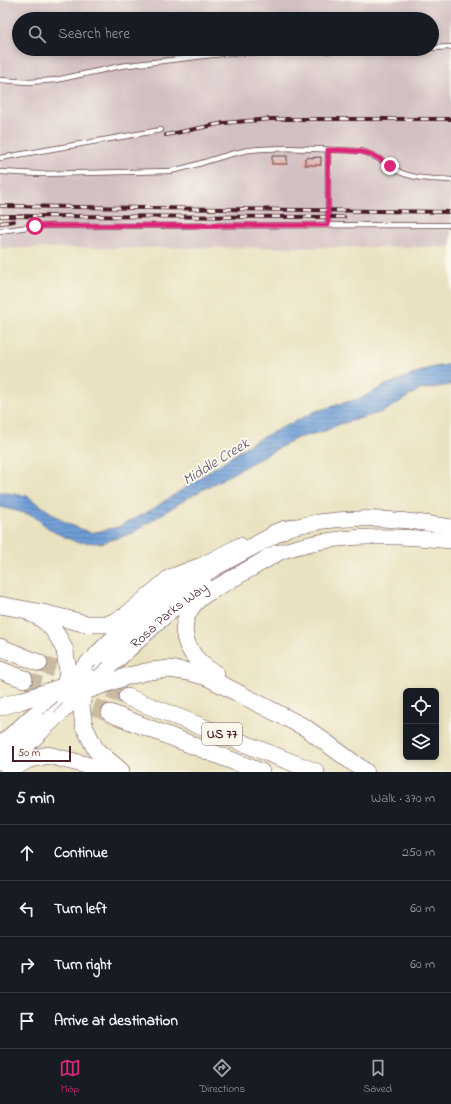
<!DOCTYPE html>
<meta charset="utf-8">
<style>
body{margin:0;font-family:"Indie Flower",sans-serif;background:#20242c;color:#f1f3f6}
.controls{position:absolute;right:12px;bottom:12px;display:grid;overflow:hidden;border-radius:6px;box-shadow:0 2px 6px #0003}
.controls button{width:36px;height:36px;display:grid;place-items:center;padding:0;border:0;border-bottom:1px solid #363941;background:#171b24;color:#f1f3f6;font:20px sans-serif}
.scale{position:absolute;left:12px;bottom:10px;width:59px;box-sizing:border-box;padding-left:4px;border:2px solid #4a1f2b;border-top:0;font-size:11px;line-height:14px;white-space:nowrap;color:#4a1f2b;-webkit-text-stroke:3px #fbf7ec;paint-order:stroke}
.stop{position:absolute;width:12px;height:12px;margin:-9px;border:3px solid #db2777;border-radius:50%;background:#fff}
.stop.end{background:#db2777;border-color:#fff;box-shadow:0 1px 4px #0008}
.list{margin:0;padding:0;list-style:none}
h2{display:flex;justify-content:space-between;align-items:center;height:52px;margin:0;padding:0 16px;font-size:17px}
h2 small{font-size:13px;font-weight:400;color:#9ea1a6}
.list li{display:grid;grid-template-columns:26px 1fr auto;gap:12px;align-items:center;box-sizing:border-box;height:56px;padding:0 16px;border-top:1px solid #363941}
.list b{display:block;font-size:15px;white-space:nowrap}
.list em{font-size:13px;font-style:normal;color:#9ea1a6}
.icon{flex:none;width:22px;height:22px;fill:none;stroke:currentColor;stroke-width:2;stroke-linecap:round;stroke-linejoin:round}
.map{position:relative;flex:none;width:451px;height:772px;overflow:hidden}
.search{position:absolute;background:#171b24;box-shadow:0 2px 6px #0003;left:12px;right:12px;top:12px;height:44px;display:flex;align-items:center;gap:10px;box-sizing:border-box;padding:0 14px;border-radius:22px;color:#9ea1a6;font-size:15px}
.sheet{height:276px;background:#171b24}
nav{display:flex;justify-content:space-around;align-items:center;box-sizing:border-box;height:56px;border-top:1px solid #363941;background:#171b24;font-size:11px;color:#9ea1a6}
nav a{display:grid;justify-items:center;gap:2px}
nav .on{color:#db2777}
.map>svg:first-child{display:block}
</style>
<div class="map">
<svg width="451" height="772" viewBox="0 0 451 772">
<defs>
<pattern id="water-rules" width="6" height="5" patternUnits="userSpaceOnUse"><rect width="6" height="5" fill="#6e9ed7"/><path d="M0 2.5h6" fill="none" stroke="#5c80af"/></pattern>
<pattern id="building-back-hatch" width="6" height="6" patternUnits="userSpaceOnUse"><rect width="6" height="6" fill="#eab1a9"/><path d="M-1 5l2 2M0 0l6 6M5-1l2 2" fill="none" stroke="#c08f8a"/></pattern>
</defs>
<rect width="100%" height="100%" fill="#fbf7ec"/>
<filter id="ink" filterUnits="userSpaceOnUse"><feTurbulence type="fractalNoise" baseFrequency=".025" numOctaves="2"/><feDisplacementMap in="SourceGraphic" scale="8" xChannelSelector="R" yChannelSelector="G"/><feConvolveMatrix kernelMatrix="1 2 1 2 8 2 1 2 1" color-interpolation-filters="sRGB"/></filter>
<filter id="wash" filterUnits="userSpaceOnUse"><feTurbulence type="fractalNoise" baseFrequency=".012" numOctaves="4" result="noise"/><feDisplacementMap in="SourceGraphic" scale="16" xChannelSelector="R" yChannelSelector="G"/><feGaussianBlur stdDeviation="0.9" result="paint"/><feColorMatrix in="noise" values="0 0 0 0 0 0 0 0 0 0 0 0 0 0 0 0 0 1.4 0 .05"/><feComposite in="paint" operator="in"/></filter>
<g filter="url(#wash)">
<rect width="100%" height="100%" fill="#e9e2c0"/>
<!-- industrial -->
<path fill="#d2bfc1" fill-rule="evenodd" d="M 0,0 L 451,0 L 451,247 L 0,248 ZM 19,19 L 432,19 L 432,49 L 19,49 Z"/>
<!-- water -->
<path fill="url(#water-rules)" stroke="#5c5e81" d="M 451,364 L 451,385 L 419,390 L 383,412 L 340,424 L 325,431 L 297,438 L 186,499 L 131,534 L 101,543 L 76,542 L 52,531 L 32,515 L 0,507 L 0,492 L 27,496 L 66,523 L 91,533 L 118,527 L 153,509 L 253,442 L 316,411 L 361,398 L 386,385 L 429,368 Z"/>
<g id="blocks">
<!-- building -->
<g fill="url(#building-back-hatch)">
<rect x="272" y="156" width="15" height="8"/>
<path d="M 321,157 L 321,165 L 305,165 L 305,158 Z"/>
</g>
</g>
</g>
<g filter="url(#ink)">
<use href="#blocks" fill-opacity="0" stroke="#623c41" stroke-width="1"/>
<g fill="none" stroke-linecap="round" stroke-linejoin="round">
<!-- motorway-tunnel -->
<g stroke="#c9bba2" stroke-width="17" stroke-dasharray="17 8" stroke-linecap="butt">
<path d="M 39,663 L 127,697"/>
<path d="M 24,679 L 110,713"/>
</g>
<!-- service casing -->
<g stroke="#623c41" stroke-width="6">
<g id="service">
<path d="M 432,48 L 451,47"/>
<path d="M 0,80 L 29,82 L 56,80 L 121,66 L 229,53 L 409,49"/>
<path d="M 328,150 L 328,225"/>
<path d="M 0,158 L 161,130"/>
<path d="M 0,172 L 40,174 L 170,171 C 197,167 222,154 250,150 C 286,146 324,150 361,151 C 379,155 386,166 402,173 C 417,179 435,179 451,180"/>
<path d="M 0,231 L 35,226 L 451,225"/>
</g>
</g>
<!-- secondary casing -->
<g stroke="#623c41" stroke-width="14">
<g id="secondary">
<path d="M 0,743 L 38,709"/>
<path d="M 7,767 L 56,719"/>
</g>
</g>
<!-- trunk casing -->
<g stroke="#623c41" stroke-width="16">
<g id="trunk">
<path d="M 274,532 C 335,513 389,517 451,527"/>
<path d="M 267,557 C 326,533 389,534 451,541"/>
<path d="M 189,572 L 240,545"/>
<path d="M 96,654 L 139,612"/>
<path id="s1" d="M 109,668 L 172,610 L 206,586"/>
</g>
</g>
<!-- motorway casing -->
<g stroke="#623c41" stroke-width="18">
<g id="motorway">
<path d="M 0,605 L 43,613 L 87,624 L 109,624 L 124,617 L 170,578 L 199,567"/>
<path d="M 32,614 C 49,620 59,636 65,651"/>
<path d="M 0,647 L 39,663"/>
<path d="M 0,670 L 24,679"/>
<path d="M 216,674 C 184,657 170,620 204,595 L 277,553"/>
<path d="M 128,676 L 150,671 L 169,669 L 189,672 L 207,677 L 306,728 L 366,772"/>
<path d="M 89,678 L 93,670 L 105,656 L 174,593 L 213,568 L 285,529"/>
<path d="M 127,697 L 316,772"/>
<path d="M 0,707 L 20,701"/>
<path d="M 110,713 L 261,772"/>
<path d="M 84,726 L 96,750 L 121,771"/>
<path d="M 0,761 L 50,714 L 61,699"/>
<path d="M 8,772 L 27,760 L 48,755 L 113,772"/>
</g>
</g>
<!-- service -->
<use href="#service" stroke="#fff" stroke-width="4.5"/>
<!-- secondary -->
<use href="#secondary" stroke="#fff" stroke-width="13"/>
<!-- trunk -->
<use href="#trunk" stroke="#fff" stroke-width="15"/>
<!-- motorway -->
<use href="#motorway" stroke="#fff" stroke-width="17"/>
<!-- rail casing -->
<g stroke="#4a1f2b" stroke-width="4">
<g id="rail">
<path d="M 166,135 L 224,123 L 271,119 L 451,119"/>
<path d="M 0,206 L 451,212"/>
<path d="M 0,216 L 344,217"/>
<path d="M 0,223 L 14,221"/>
</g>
</g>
<!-- rail -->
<use href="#rail" stroke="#fbf7ec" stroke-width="2.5" stroke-dasharray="8" stroke-linecap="butt"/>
<!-- secondary-bridge casing -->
<g stroke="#623c41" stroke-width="14" stroke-linecap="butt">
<g id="secondary-bridge">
<path d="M 38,709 L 62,689"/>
<path d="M 59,717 L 83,692"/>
</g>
</g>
<!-- trunk-bridge casing -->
<g stroke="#623c41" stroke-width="16" stroke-linecap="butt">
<g id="trunk-bridge">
<path d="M 66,685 L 90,660"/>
<path d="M 84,691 L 109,668"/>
</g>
</g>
<!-- motorway-bridge casing -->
<g stroke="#623c41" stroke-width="18" stroke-linecap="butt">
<g id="motorway-bridge">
<path d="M 63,695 L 68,672 L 65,651"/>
<path d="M 74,695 L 128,676"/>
<path d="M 20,701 L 89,678"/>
<path d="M 84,726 L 81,705 L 86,683"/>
</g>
</g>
<!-- secondary-bridge -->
<use href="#secondary-bridge" stroke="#fff" stroke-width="13"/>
<!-- trunk-bridge -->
<use href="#trunk-bridge" stroke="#fff" stroke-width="15"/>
<!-- motorway-bridge -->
<use href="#motorway-bridge" stroke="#fff" stroke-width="17"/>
</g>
</g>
<g fill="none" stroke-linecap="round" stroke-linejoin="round" filter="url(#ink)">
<!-- route -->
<path stroke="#db2777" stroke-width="5" d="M 35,226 L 328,225 L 328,150 C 356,151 367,148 390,166"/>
</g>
<g text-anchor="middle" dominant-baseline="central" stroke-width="4" stroke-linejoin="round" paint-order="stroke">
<!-- shield labels -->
<rect fill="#fbf7ec" stroke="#7f6065" stroke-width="1" x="202" y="723" width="40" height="22" rx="3"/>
<g font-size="13" font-weight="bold" fill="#4a1f2b">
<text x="222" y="734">US 77</text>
</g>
<!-- street labels -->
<g font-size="14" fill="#4a1f2b" stroke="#fbf7ec">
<text stroke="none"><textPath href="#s1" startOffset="80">Rosa Parks Way</textPath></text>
</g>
<!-- water labels -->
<g font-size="15" font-style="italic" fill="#585270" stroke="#fbf7ec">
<text transform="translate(216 462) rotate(-32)">Middle Creek</text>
</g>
</g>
</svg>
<div class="controls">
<button><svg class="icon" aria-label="locate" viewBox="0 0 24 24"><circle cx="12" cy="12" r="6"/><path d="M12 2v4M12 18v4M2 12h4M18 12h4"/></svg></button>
<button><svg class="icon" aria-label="layers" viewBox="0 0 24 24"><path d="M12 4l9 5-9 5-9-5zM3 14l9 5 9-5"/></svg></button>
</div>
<div class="scale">50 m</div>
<div class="stop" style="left:35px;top:226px"></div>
<div class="stop end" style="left:390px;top:166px"></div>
<div class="search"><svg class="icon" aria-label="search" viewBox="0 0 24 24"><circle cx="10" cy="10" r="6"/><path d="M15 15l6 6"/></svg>Search here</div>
</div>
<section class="sheet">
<h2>5 min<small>Walk · 370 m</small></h2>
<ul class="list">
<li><svg class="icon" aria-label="ahead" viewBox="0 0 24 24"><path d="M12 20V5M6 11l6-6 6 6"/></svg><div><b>Continue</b></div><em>250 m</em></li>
<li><svg class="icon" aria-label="left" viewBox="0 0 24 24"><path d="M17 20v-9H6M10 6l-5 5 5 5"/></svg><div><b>Turn left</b></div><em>60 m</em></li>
<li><svg class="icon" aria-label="right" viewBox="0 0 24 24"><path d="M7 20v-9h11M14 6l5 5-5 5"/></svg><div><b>Turn right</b></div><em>60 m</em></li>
<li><svg class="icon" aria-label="arrive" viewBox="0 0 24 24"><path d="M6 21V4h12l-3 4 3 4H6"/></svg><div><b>Arrive at destination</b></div></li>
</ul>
</section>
<nav>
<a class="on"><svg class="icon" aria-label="map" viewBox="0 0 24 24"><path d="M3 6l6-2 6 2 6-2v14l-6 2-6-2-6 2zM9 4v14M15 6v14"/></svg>Map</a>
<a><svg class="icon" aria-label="directions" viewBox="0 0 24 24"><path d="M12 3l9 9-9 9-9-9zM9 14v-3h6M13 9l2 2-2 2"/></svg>Directions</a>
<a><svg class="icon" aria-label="saved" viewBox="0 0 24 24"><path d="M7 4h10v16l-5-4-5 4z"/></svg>Saved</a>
</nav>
